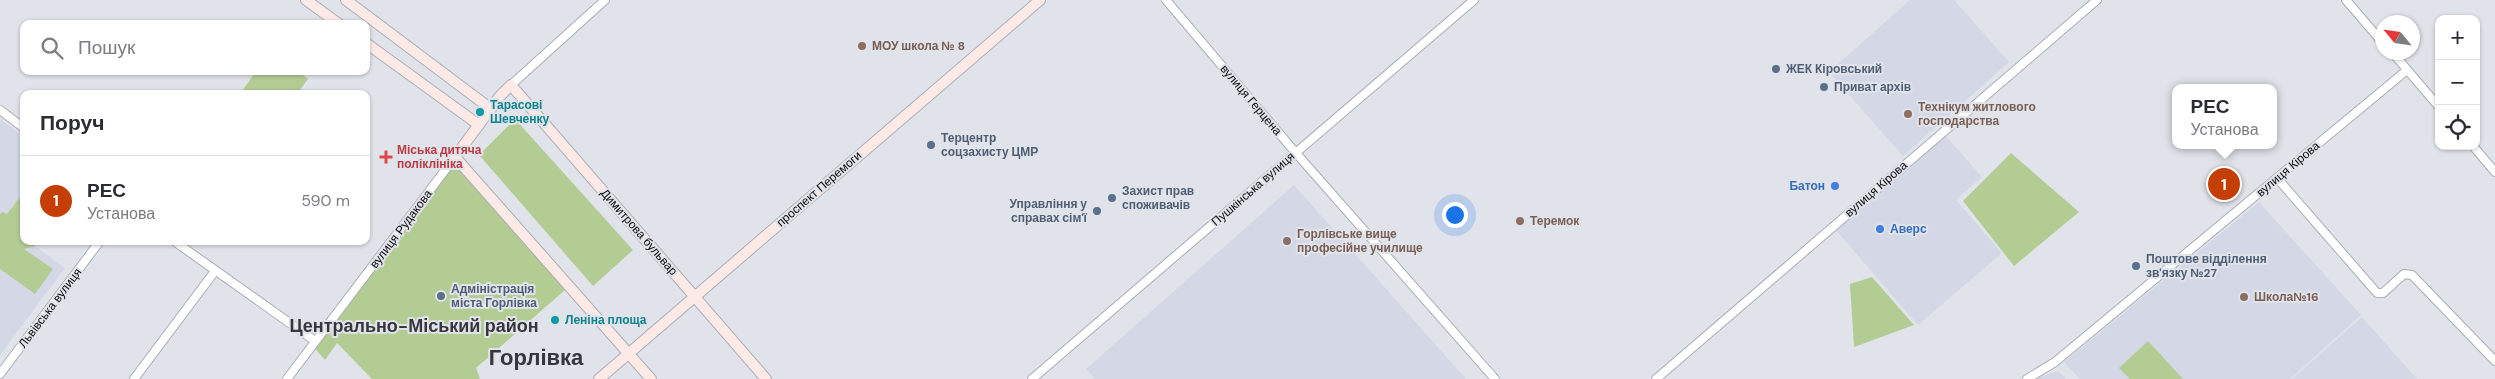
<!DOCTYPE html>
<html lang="uk">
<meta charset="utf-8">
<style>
body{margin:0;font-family:"DM Sans",sans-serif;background:#f2f2f3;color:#2b2b33}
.controls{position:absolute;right:15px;top:15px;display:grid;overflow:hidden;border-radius:10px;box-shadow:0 1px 4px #0004}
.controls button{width:45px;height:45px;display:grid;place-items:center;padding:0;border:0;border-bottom:1px solid #e1e1e2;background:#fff;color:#2b2b33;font:25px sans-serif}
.compass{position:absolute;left:2375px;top:15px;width:45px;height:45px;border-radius:50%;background:#fff;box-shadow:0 1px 4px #0004;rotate:299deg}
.you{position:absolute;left:1454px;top:214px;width:18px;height:18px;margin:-12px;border:4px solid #fff;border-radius:50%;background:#1a73e8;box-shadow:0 0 0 8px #1a73e833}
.badge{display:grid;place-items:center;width:32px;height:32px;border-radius:50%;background:#c53e03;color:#fff;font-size:16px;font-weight:700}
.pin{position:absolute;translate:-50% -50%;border:2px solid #fff;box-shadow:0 1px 5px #0006}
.popup{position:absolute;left:2172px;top:84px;width:105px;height:65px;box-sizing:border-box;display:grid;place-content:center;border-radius:10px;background:#fff;filter:drop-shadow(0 1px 4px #0005);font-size:16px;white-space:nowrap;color:#7c7c81}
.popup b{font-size:19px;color:#2b2b33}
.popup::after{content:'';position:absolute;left:50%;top:100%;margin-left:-10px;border:10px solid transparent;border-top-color:#fff}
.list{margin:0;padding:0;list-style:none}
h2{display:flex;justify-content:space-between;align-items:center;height:65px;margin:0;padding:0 20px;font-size:21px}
h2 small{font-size:16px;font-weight:400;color:#7c7c81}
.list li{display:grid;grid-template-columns:32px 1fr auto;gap:15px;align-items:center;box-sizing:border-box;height:90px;padding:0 20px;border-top:1px solid #e1e1e2}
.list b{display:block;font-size:19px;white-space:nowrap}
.list p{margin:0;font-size:16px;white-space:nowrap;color:#7c7c81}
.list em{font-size:16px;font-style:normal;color:#7c7c81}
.icon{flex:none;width:28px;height:28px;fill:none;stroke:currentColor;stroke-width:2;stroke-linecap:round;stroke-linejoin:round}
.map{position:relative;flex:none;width:2495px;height:379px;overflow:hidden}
.search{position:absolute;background:#fff;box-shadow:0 1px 4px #0004;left:20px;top:20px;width:350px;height:55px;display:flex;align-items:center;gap:12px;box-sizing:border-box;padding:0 18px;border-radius:10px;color:#7c7c81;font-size:19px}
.panel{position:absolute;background:#fff;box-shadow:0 1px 4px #0004;left:20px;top:90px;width:350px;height:155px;border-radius:10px}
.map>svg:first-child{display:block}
</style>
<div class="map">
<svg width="2495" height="379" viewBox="0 0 2495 379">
<rect width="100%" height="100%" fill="#e1e3ea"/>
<!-- built -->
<g fill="#d4d8e6">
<path d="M 1910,0 L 1954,0 L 2009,62 L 1903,156 L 1829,72 Z"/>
<path d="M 0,119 L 24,137 L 24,241 L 38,241 L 35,246 L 65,268 L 0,355 Z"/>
<path d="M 1944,134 L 1982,177 L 1956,200 L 2002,253 L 1918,325 L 1835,229 Z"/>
<path d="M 1294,185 L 1466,379 L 1095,379 L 1086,369 Z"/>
<path d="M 2259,202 L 2361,315 L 2290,379 L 2080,379 L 2064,362 Z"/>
<path d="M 2362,317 L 2417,379 L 2292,379 Z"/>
<path d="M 2058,371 L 2066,379 L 2037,379 L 2040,377 Z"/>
</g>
<!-- green -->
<g fill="#b3cc94">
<path d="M 256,71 L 298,71 L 308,79 L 297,94 L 240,94 Z"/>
<path d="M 515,119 L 633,250 L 593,286 L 479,155 Z"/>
<path d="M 2011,153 L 2079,212 L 2014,266 L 1963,201 Z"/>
<path d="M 452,157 L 566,289 L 476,368 L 480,379 L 372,379 L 337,343 L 325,360 L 311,344 Z"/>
<path d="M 24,192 L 24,241 L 38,241 L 35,246 L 24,249 L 53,269 L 35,294 L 0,269 L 0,214 L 2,212 L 7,214 Z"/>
<path d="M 1872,277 L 1914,325 L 1854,347 L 1850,284 Z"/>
<path d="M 2148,341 L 2183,379 L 2130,379 L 2119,368 Z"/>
</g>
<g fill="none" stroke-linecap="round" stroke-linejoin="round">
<!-- street casing -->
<g stroke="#abadb4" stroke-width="10">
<g id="street">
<path d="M 1166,0 L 1295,152 L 1495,379"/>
<path d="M 2346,0 L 2382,42"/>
<path d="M 2392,52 L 2439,107"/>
<path d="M 511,85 L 605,0"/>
<path d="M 0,110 L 24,128"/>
<path d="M 2473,146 L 2495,172"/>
<path d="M 2277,178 L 2377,293 L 2383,293 L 2404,274 L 2412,275 L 2495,361"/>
<path d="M 174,241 L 315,341"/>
<path d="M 0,374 L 100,241"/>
<path d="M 134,379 L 215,271"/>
<path d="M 287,379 L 455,157"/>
<path d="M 1032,379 L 1474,0"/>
<path d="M 1656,379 L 2097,0"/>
<path d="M 2027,379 L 2055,362 L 2407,70"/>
</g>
</g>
<!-- secondary casing -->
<g stroke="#abadb4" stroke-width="12">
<g id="secondary">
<path d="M 306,0 L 339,24"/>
<path d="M 346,0 L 491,109"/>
<path d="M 366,43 L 479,125"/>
<path d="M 599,379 L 1040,0"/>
<path d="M 651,379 L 455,157 L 500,96 L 511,85 L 766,379"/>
</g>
</g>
<!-- street -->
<use href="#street" stroke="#fff" stroke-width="8"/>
<!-- secondary -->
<use href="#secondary" stroke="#fdeae6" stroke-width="10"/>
</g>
<!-- markers -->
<g fill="#8d6e63" stroke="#e1e3ea" stroke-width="2">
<circle cx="862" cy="46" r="5"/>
<circle cx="1908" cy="114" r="5"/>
<circle cx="1520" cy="221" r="5"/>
<circle cx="1287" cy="241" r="5"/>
<circle cx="2244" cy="297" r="5"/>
</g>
<g fill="#5c6f8a" stroke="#e1e3ea" stroke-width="2">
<circle cx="1776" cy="69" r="5"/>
<circle cx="1824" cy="87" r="5"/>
<circle cx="931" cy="145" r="5"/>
<circle cx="1112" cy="198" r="5"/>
<circle cx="1097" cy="211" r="5"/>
<circle cx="2136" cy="266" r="5"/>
<circle cx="441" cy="296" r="5"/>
</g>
<g fill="#0f9aa8" stroke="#e1e3ea" stroke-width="2">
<circle cx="480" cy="112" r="5"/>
<circle cx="555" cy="320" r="5"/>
</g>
<path fill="#e0444e" stroke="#e1e3ea" stroke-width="2" d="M383.5 149.5h5v5h5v5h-5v5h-5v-5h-5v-5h5z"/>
<g fill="#3f7fe0" stroke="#e1e3ea" stroke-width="2">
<circle cx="1835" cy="186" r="5"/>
<circle cx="1880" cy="229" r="5"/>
</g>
<g text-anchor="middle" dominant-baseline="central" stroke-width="4" stroke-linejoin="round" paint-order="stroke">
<!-- education labels -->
<g font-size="12" font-weight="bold" fill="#785e54" stroke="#e1e3ea" text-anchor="start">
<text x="872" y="46">МОУ школа № 8</text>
<text x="1918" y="107">Технікум житлового<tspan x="1918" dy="14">господарства</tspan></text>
<text x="1530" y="221">Теремок</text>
<text x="1297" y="234">Горлівське вище<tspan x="1297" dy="14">професійне училище</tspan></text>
<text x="2254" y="297">Школа№16</text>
</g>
<!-- service labels -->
<g font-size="12" font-weight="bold" fill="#4e5e75" stroke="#e1e3ea" text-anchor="start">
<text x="1786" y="69">ЖЕК Кіровський</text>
<text x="1834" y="87">Приват архів</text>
<text x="941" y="138">Терцентр<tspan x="941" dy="14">соцзахисту ЦМР</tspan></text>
<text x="1122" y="191">Захист прав<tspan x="1122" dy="14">споживачів</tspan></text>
<text x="1087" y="204" text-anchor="end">Управління у<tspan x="1087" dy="14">справах сім'ї</tspan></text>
<text x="2146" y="259">Поштове відділення<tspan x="2146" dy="14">зв'язку №27</tspan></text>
<text x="451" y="289">Адміністрація<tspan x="451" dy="14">міста Горлівка</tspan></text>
</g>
<!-- street labels -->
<g font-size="12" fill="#0b0b0e" stroke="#e1e3ea">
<text transform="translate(1251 100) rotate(50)">вулиця Герцена</text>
<text transform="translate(2288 169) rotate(-40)">вулиця Кірова</text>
<text transform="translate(819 189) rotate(-41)">проспект Перемоги</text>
<text transform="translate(1253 189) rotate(-41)">Пушкінська вулиця</text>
<text transform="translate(1876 189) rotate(-41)">вулиця Кірова</text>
<text transform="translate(401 229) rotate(-53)">вулиця Рудакова</text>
<text transform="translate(639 232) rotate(49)">Димитрова бульвар</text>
<text transform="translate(50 308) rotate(-53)">Львівська вулиця</text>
</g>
<!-- culture labels -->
<g font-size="12" font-weight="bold" fill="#0d838f" stroke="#e1e3ea" text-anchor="start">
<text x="490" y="105">Тарасові<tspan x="490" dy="14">Шевченку</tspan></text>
<text x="565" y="320">Леніна площа</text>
</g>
<!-- health labels -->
<g font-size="12" font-weight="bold" fill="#be3a42" stroke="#e1e3ea" text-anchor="start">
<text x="397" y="150">Міська дитяча<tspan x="397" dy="14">поліклініка</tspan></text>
</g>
<!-- shop labels -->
<g font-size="12" font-weight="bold" fill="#366cbe" stroke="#e1e3ea" text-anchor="end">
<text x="1825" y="186">Батон</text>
<text x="1890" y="229" text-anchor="start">Аверс</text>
</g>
<!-- district labels -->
<g font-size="18" font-weight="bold" fill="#36373d" stroke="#e1e3ea">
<text x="414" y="326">Центрально-Міський район</text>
</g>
<!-- town labels -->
<g font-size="22" font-weight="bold" fill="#36373d" stroke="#e1e3ea">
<text x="536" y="357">Горлівка</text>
</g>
</g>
</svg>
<div class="controls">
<button>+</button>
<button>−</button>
<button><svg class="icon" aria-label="locate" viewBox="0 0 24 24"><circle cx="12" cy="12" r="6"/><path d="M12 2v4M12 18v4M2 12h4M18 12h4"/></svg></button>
</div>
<svg class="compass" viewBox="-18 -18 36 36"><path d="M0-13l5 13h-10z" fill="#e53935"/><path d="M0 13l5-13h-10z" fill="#7c7c81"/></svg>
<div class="you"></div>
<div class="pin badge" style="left:2224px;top:184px">1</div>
<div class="popup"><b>РЕС</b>Установа</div>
<div class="search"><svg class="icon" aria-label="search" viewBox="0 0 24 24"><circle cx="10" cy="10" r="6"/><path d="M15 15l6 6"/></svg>Пошук</div>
<section class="panel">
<h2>Поруч<small></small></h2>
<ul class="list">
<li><span class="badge">1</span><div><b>РЕС</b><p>Установа</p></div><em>590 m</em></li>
</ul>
</section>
</div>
